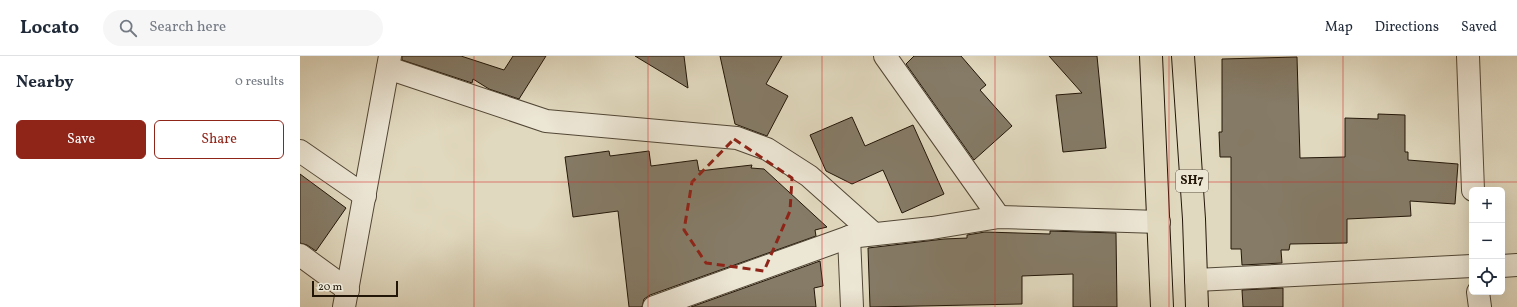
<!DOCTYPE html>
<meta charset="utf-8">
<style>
body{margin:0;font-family:Vollkorn,serif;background:#f6f6f7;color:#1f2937}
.controls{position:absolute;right:12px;bottom:12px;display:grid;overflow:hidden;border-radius:6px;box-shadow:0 4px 16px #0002}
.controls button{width:36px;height:36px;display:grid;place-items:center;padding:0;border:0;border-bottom:1px solid #e0e1e3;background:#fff;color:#1f2937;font:20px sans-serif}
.scale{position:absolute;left:12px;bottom:10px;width:86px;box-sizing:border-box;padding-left:4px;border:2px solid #221608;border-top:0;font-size:11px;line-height:14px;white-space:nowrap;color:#221608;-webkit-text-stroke:3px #ece6d5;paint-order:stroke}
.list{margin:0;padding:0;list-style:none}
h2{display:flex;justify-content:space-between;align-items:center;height:52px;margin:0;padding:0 16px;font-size:17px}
h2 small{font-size:13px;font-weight:400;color:#747a83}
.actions{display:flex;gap:8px;padding:12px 16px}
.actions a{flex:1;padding:9px 0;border:1px solid #8f2418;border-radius:6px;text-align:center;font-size:14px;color:#8f2418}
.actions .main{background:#8f2418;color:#fff}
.icon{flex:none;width:22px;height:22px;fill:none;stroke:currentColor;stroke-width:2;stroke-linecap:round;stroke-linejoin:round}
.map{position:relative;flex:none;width:1217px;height:251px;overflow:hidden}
header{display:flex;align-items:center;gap:24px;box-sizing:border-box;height:56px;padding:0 20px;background:#fff;border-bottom:1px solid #e0e1e3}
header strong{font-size:19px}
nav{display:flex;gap:22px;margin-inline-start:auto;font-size:14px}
.search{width:280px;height:36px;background:#f6f6f7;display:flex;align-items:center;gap:10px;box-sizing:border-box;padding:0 14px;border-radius:22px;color:#747a83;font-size:15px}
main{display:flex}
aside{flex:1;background:#fff}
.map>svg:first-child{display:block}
</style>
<header>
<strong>Locato</strong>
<div class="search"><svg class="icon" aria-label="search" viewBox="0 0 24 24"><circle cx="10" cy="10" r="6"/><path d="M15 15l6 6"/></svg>Search here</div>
<nav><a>Map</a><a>Directions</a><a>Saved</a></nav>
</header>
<main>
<aside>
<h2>Nearby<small>0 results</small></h2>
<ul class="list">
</ul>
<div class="actions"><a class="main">Save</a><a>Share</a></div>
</aside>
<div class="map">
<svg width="1217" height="251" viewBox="0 0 1217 251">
<rect width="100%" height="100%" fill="#e1d9bf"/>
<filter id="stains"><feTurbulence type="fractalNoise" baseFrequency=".005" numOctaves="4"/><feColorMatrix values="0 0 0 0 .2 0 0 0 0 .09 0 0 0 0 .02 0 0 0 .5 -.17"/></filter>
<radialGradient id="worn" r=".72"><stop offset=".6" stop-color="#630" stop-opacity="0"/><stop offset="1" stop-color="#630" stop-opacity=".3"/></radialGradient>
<!-- building -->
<g fill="#857b67" stroke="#221608">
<path d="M 102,0 L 161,0 L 204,14 L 213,0 L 246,0 L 219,43 L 189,33 L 173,23 L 172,27 L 102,4 Z"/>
<path d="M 335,0 L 384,0 L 388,32 Z"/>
<path d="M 420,0 L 482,0 L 466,28 L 488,40 L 467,80 L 435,68 Z"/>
<path d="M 614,0 L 661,0 L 686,29 L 680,34 L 712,70 L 674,104 L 606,8 Z"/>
<path d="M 749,0 L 797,0 L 806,92 L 763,96 L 756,39 L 782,37 Z"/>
<path d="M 997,1 L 1000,102 L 1045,101 L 1045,62 L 1078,63 L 1078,58 L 1105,59 L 1105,96 L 1108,96 L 1108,104 L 1158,108 L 1155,148 L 1110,145 L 1111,160 L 1047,163 L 1047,187 L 990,188 L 989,194 L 981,194 L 982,207 L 942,209 L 941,193 L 931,193 L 931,101 L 920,101 L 919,76 L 922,76 L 922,3 Z"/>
<path d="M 552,61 L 565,90 L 613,69 L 644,138 L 602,157 L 583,114 L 552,128 L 526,115 L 510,79 Z"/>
<path d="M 309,95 L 310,100 L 349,95 L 351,110 L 397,104 L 399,115 L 452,109 L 451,112 L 464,113 L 527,171 L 515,174 L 516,180 L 350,239 L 344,243 L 342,251 L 329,251 L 318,155 L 273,161 L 265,101 Z"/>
<path d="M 0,118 L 46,152 L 16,195 L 7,189 L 0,187 Z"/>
<path d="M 750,175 L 816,177 L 817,251 L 773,251 L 773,218 L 722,220 L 722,248 L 570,251 L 568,192 L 644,183 L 667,182 L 667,179 L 685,176 L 750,178 Z"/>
<path d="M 520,205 L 523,230 L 514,232 L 516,251 L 391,251 Z"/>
<path d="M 983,232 L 983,251 L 943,251 L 942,234 Z"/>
</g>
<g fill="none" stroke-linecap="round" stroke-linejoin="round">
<!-- minor casing -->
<g stroke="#524736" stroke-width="24">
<g id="minor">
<path d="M 585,0 L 699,161"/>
<path d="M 1168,0 L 1173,134"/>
<path d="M 88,12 L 246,65 L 437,82 L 467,93 L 509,120 L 574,178"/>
<path d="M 0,95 L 65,140"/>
<path d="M 549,181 L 552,251"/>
<path d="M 0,199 L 48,234"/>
<path d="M 1202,210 L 1217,209"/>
<path d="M 896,224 L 1172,210"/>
<path d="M 1178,236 L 1180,251"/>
<path d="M 44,251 L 90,0"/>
<path d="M 354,251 L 549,181 L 632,172 L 699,161 L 859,166"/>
</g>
</g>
<!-- primary casing -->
<g stroke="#221608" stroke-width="24">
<g id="primary">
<path d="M 851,0 L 862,251"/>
<path d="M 883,0 L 894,163 L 897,251"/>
</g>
</g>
<!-- minor -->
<use href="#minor" stroke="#ece6d5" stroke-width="22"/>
<!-- primary -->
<use href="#primary" stroke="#e1d9bf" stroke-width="22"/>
</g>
<!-- marked area -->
<path fill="none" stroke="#8f2418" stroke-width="3" stroke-dasharray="8 5" stroke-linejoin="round" d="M 434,83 L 492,122 L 490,155 L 464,215 L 406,207 L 384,174 L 392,126 Z"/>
<!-- grid -->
<path fill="none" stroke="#d62828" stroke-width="1" stroke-opacity="0.55" d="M 174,0 L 174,251M 348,0 L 348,251M 522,0 L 522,251M 695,0 L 695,251M 869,0 L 869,251M 1043,0 L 1043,251M 0,126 L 1217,126"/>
<g text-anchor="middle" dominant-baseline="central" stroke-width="3" stroke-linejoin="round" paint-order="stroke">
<!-- shield labels -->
<rect fill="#ece6d5" stroke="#5f5446" stroke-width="1" x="876" y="114" width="32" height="22" rx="3"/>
<g font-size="13" font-weight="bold" fill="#221608">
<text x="892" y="125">SH7</text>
</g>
</g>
<rect width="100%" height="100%" filter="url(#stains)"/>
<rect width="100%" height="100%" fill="url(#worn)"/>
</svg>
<div class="controls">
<button>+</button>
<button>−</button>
<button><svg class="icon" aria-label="locate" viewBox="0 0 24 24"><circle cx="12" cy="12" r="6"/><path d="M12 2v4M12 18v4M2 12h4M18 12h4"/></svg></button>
</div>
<div class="scale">20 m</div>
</div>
</main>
